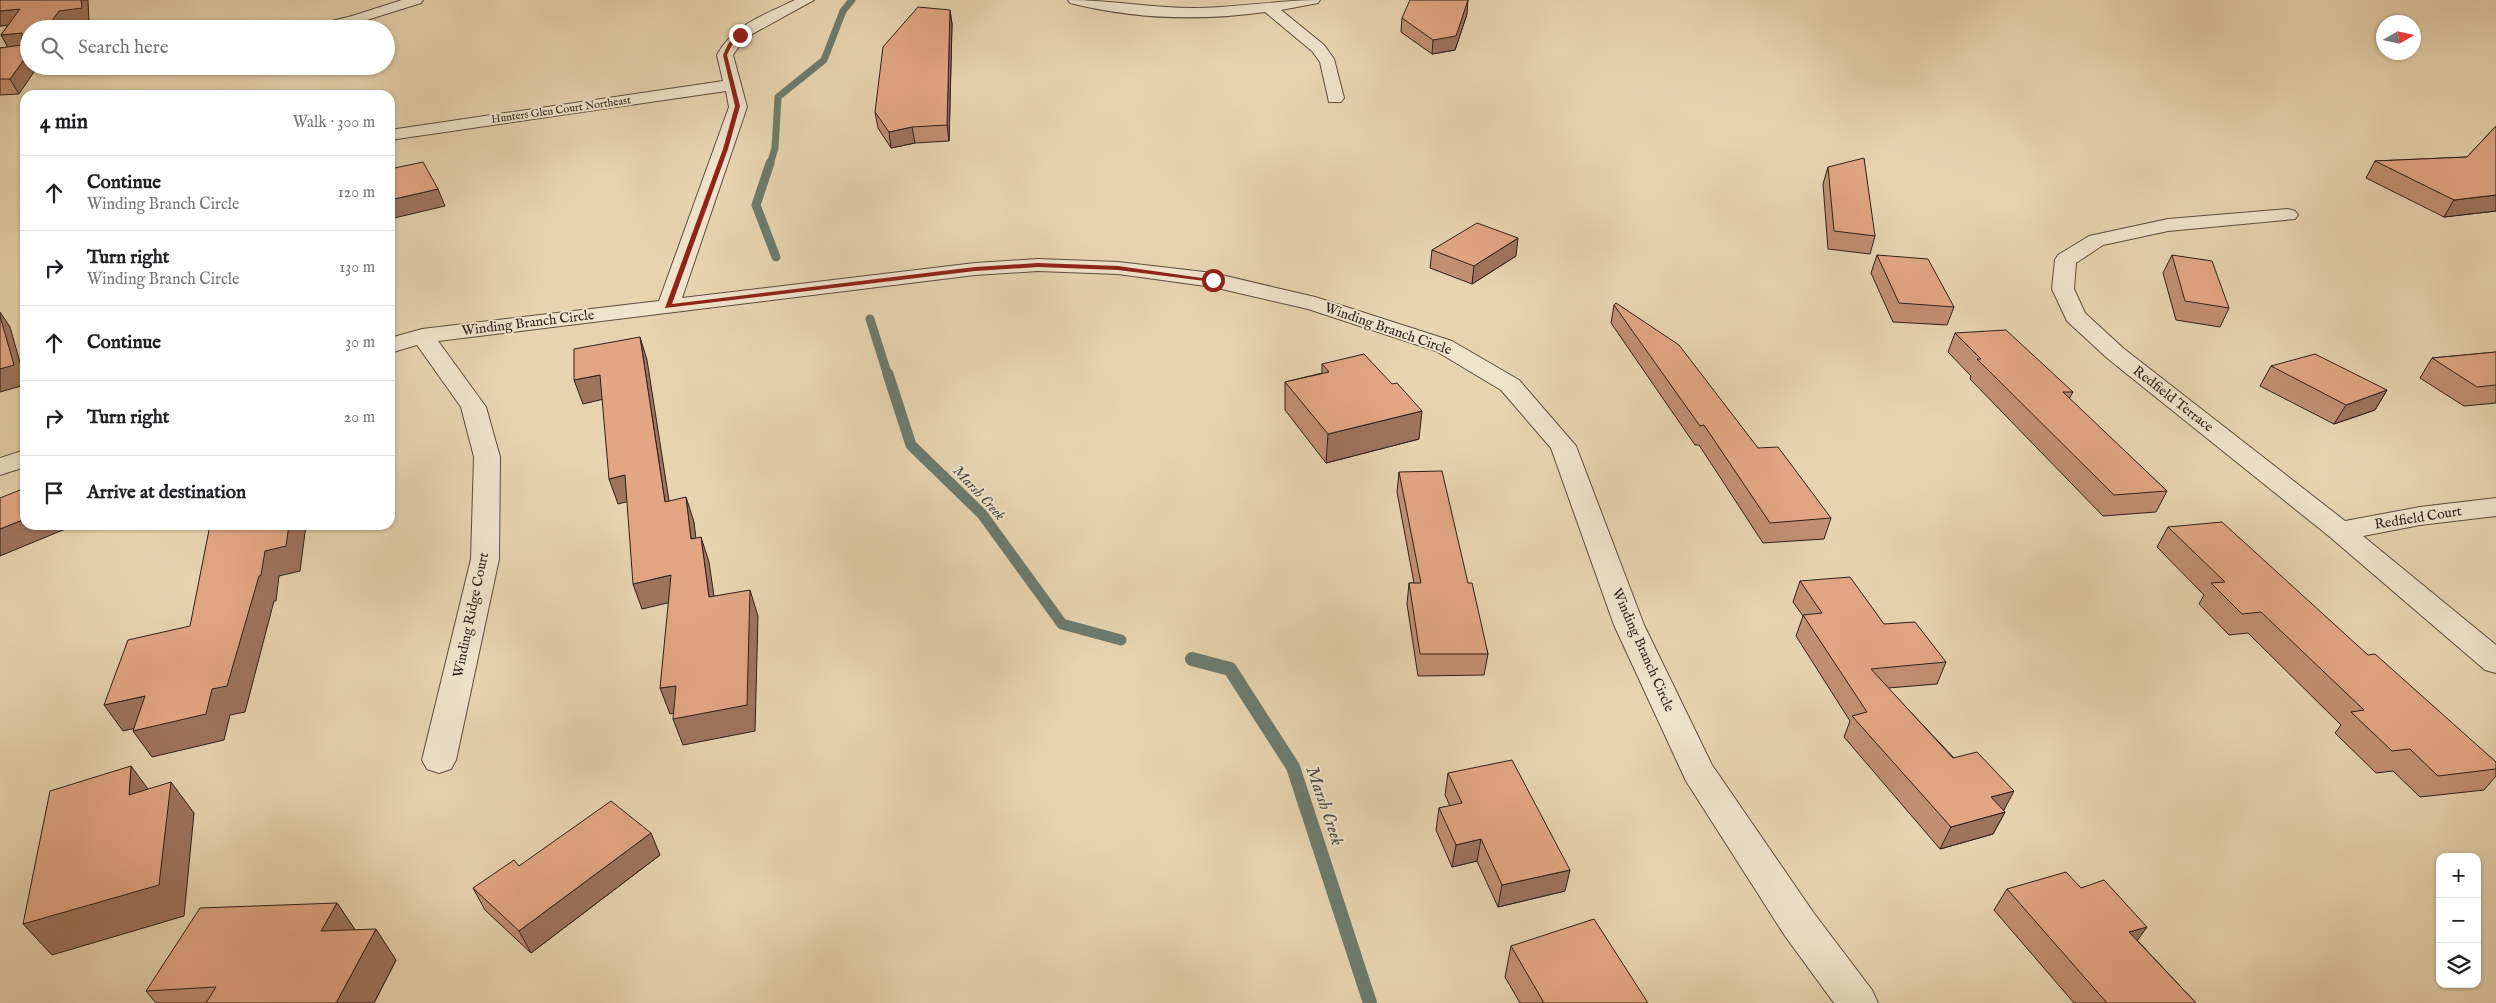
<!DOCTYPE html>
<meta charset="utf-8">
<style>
body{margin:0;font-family:"IM FELL English",serif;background:#f2f2f2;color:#202124}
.controls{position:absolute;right:15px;bottom:15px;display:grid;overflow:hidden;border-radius:10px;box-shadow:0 1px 4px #0004}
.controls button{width:45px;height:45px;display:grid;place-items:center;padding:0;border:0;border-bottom:1px solid #e0e0e0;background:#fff;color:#202124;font:25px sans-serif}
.compass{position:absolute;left:2376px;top:15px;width:45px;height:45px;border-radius:50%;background:#fff;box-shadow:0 1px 4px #0004;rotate:81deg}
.stop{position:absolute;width:15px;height:15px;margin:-11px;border:4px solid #8f2418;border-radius:50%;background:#fff}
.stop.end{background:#8f2418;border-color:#fff;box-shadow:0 1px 5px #0008}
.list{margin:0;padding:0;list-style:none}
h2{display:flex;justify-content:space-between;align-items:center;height:65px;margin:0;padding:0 20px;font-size:21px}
h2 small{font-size:16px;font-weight:400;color:#757577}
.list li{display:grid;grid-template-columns:32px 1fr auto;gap:15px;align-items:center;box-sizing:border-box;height:75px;padding:0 20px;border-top:1px solid #e0e0e0}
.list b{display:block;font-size:19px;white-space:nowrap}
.list p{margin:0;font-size:16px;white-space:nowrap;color:#757577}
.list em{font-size:16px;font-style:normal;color:#757577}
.icon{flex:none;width:28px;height:28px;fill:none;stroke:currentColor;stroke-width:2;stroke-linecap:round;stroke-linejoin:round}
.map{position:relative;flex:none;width:2496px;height:1003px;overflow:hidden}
.search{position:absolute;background:#fff;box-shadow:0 1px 4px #0004;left:20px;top:20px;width:375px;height:55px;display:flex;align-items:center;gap:12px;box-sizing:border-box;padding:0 18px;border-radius:28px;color:#757577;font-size:19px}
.panel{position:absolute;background:#fff;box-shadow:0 1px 4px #0004;left:20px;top:90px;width:375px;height:440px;border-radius:15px}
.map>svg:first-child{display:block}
</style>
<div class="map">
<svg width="2496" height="1003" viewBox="0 0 2496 1003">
<rect width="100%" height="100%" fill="#e7d4af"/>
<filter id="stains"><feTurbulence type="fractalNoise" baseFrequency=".004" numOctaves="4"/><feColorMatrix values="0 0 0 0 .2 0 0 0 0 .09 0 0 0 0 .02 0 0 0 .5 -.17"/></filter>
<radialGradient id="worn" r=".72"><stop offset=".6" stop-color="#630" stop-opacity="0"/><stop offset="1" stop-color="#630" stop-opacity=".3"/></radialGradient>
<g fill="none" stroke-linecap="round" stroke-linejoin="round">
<!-- stream-far3 -->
<path stroke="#6d7b6e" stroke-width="7" d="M 770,164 L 775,148 L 778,97 L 824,60 L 843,11 L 852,0"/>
<!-- stream-far2 -->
<g stroke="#6d7b6e" stroke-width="9">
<path d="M 770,163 L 756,205 L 776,257"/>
<path d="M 870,319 L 888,376"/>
</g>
<!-- stream-far1 -->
<path stroke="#6d7b6e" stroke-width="11" d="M 888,374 L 911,445 L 982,514 L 1062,624 L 1121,640"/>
<!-- stream -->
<path stroke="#6d7b6e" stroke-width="14" d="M 1192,659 L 1230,669 L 1293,767 L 1370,1003"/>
<!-- minor casing -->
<g stroke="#5b4c40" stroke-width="2">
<g id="minor">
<path d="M 402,0 L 423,0 L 421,3 L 338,29 L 310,29 L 312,26 L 352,16 Z"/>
<path d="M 795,0 L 814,0 L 745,38 L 733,55 L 747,107 L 682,298 L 975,263 L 1038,259 L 1118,262 L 1213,273 L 1315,297 L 1452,341 L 1519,380 L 1576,446 L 1644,625 L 1712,765 L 1813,912 L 1872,990 L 1878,1003 L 1834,1003 L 1785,936 L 1686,781 L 1614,625 L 1551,448 L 1501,390 L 1436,351 L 1308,309 L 1213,287 L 1118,274 L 1038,271 L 975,275 L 438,341 L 486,407 L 500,457 L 499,559 L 456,760 L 451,769 L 439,773 L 427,769 L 422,760 L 471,559 L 474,457 L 461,407 L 417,345 L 390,353 L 390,338 L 422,329 L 659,301 L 729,107 L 726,91 L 390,140 L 390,130 L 723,81 L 717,55 C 733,25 766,14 795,0 Z"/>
<path d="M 1068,0 C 1110,0 1152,8 1194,8 C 1236,8 1278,0 1320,0 L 1318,3 L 1281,10 L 1324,45 L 1334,59 L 1344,98 L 1341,102 L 1329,102 L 1320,62 L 1312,51 L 1265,12 C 1201,21 1133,19 1070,3 Z"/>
<path d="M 2288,209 L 2295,211 L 2298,215 L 2295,219 L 2168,231 L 2103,245 L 2076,263 L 2074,289 L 2085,313 L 2123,348 L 2345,521 L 2420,507 L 2496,498 L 2496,516 L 2420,525 L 2363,536 L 2496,645 L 2496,673 L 2485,670 L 2330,537 L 2107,358 L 2067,321 L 2052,289 L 2055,260 L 2058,255 L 2089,236 L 2168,219 Z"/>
<path d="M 25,450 L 25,467 L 0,475 L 0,458 Z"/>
</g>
</g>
<!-- minor -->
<use href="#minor" fill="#efe3cb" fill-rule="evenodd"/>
</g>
<!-- wall -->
<g fill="#c28f72" stroke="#2c1f1b">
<path d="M 0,0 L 89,22 L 67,25 L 64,29 L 29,29 L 19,94 L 0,95 L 0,48 L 8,47 L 1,35 L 8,25 L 0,26 Z"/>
<path d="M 950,10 L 952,24 L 949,141 L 915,143 L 891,148 L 878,128 L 875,112 Z"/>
<path d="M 1467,14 L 1455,50 L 1432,54 L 1401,32 L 1402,18 Z"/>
<path d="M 2496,126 L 2496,211 L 2444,217 L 2366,178 L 2375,161 L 2467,157 Z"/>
<path d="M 1828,167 L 1875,236 L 1870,254 L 1828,249 L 1823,184 Z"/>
<path d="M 1432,250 L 1516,256 L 1472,284 L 1430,268 Z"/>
<path d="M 1877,255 L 1954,307 L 1947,325 L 1893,322 L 1871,273 Z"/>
<path d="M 2172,255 L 2229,308 L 2220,327 L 2176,320 L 2163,273 Z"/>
<path d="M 1614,305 L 1758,448 L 1831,518 L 1824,539 L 1763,543 L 1699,445 L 1695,445 L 1611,323 Z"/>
<path d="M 1955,333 L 2073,392 L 2069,399 L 2167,491 L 2156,512 L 2103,516 L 1970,379 L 1971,376 L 1948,352 Z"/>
<path d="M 2496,352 L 2496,403 L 2464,406 L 2420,378 L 2432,358 Z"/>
<path d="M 1322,364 L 1419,439 L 1326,463 L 1285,410 L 1285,382 L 1322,373 Z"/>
<path d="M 2271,366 L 2387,390 L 2375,410 L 2334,424 L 2260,386 Z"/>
<path d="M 1399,472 L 1468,583 L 1488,654 L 1484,675 L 1418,676 L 1407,604 L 1409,583 L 1414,583 L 1397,492 Z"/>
<path d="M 2168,527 L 2368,655 L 2496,762 L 2496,776 L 2484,790 L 2420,797 L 2393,771 L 2376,773 L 2335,733 L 2341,725 L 2248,633 L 2229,635 L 2199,604 L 2204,595 L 2157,547 Z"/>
<path d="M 1800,581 L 1884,624 L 1946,662 L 1937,684 L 1888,688 L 2005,812 L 1993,834 L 1940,849 L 1844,737 L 1850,721 L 1796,636 L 1803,616 L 1793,602 Z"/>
<path d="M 1448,773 L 1565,891 L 1498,907 L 1477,861 L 1452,867 L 1436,830 L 1439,808 L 1450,806 L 1445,795 Z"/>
<path d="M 660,855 L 531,953 L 485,910 L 473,888 Z"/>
<path d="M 2081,888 L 2147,927 L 2137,940 L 2196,1003 L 2074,1003 L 1994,910 L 2007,889 Z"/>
<path d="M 337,903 L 355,930 L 396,960 L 374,1003 L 156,1003 L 146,991 Z"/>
<path d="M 1511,946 L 1648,1003 L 1520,1003 L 1505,977 Z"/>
</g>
<!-- shaded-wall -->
<g fill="#9e745c" stroke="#2c1f1b">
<path d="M 81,0 L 88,0 L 89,22 L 67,25 L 64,29 L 46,29 L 59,11 Z"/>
<path d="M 1468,0 L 1467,14 L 1455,50 L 1432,54 L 1433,40 Z"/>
<path d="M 20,9 L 28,23 L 0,26 L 0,11 Z"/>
<path d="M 950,10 L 952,24 L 949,141 L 947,125 Z"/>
<path d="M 22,33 L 29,45 L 9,49 L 1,35 Z"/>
<path d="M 29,53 L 29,66 L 38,66 L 19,94 L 10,79 Z"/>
<path d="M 912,127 L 915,143 L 891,148 L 889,132 Z"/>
<path d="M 438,189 L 445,206 L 390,219 L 390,200 Z"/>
<path d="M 2496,195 L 2496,211 L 2444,217 L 2454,200 Z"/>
<path d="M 1518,238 L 1516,256 L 1472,284 L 1474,266 Z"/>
<path d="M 0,312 L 10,327 L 25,380 L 25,385 L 0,392 Z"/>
<path d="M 640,337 L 647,360 L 673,526 L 665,502 Z"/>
<path d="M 600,375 L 608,398 L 583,404 L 574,380 Z"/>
<path d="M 2387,390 L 2375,410 L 2334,424 L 2346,405 Z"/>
<path d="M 1422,411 L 1419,439 L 1326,463 L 1328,434 Z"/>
<path d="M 625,475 L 634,500 L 618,504 L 609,479 Z"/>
<path d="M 686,497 L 694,522 L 699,564 L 691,539 Z"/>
<path d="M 25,519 L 25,525 L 75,525 L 0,556 L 0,529 Z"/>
<path d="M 289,525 L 306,525 L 300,571 L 279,576 L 276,601 L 274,601 L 245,712 L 230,715 L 224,740 L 152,757 L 133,731 L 212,689 L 265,551 Z"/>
<path d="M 701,537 L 709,562 L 718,623 L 709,597 Z"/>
<path d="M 671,575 L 680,600 L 642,609 L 633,584 Z"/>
<path d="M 750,590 L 758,616 L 755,731 L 683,745 L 673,719 Z"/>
<path d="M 676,686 L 685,711 L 670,714 L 660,688 Z"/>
<path d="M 145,696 L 163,722 L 123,731 L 104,705 Z"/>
<path d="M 131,766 L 154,797 L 129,795 Z"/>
<path d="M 171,782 L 194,813 L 184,916 L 52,955 L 23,924 Z"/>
<path d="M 2014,791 L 2003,812 L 1991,797 Z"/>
<path d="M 2005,812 L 1993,834 L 1940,849 L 1951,827 Z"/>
<path d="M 651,833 L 660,855 L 531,953 L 519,931 Z"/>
<path d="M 1481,839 L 1477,861 L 1452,867 L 1456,845 Z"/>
<path d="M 1570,870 L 1565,891 L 1498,907 L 1502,885 Z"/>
<path d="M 337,903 L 358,934 L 321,931 Z"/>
<path d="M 2147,927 L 2132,948 L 2129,932 Z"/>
<path d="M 376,929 L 396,960 L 374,1003 L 336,1003 Z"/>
</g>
<!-- building -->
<g fill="#e2a684" stroke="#2c1f1b">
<path d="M 0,0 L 81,0 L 82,8 L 59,11 L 46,29 L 29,29 L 29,53 L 10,79 L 0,79 L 0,48 L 22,45 L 22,33 L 1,35 L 20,9 L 0,11 Z"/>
<path d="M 1410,0 L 1468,0 L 1456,36 L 1433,40 L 1402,18 Z"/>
<path d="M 918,7 L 950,10 L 947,125 L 912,127 L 889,132 L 875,112 L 883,47 Z"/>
<path d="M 2496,126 L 2496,195 L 2454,200 L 2375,161 L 2467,157 Z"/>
<path d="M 1864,158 L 1875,236 L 1834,231 L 1828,167 Z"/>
<path d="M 423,162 L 438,189 L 390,200 L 390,169 Z"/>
<path d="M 1477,223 L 1518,238 L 1474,266 L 1432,250 Z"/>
<path d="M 1877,255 L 1928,259 L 1954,307 L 1899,303 Z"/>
<path d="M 2172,255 L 2212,261 L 2229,308 L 2185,301 Z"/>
<path d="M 1616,303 L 1679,345 L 1758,448 L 1778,447 L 1831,518 L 1770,523 L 1704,425 L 1700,426 L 1614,305 Z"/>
<path d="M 0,316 L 14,365 L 0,369 Z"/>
<path d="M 2006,330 L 2073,392 L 2063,392 L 2167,491 L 2114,495 L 1977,359 L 1981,359 L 1955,333 Z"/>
<path d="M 640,337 L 665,502 L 686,497 L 691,539 L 701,537 L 709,597 L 750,590 L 747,705 L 673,719 L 676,686 L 660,688 L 671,575 L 633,584 L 625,475 L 609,479 L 600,375 L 574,380 L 574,349 Z"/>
<path d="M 2496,352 L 2496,385 L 2477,387 L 2432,358 Z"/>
<path d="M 1364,354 L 1392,384 L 1397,383 L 1422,411 L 1328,434 L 1285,382 L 1329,372 L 1322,364 Z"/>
<path d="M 2315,354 L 2387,390 L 2346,405 L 2271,366 Z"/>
<path d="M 1442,471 L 1468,583 L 1472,583 L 1488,654 L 1420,654 L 1409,583 L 1421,583 L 1399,472 Z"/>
<path d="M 25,488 L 25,519 L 0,529 L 0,498 Z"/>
<path d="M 2222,522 L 2368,655 L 2375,654 L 2496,762 L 2496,769 L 2438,776 L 2410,749 L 2392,751 L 2351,712 L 2364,710 L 2261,612 L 2242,614 L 2211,583 L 2225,582 L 2168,527 Z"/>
<path d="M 210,525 L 289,525 L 286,546 L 265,551 L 261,575 L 259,576 L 227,686 L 212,689 L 206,714 L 133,731 L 145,696 L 104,705 L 128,640 L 190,626 Z"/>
<path d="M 1850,577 L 1884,624 L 1915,622 L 1946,662 L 1871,669 L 1953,758 L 1977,752 L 2014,791 L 1991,797 L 2005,812 L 1951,827 L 1852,716 L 1867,712 L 1803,615 L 1822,613 L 1800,581 Z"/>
<path d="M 1512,760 L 1570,870 L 1502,885 L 1481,839 L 1456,845 L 1439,808 L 1462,803 L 1448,773 Z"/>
<path d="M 131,766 L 129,795 L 171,782 L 159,885 L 23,924 L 50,791 Z"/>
<path d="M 611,801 L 651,833 L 519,931 L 473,888 L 514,860 L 519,866 Z"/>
<path d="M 2066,872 L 2081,888 L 2104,880 L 2147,927 L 2129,932 L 2196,1003 L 2107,1003 L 2007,889 Z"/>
<path d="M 337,903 L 321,931 L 376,929 L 336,1003 L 206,1003 L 216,987 L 146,991 L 200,908 Z"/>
<path d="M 1594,919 L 1648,1003 L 1544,1003 L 1511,946 Z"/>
</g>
<!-- route -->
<path fill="#8f2418" d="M 738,34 L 742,35 L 732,45 L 727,55 L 740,106 L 728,149 L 672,304 L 975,267 L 1038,263 L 1118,266 L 1216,280 L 1213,282 L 1118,270 L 1038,267 L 975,271 L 665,308 L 723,149 L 735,106 L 723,55 L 728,44 Z"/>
<g text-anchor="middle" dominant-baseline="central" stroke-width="4" stroke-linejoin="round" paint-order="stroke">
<!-- far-street labels -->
<g font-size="11" fill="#2c1f1b" stroke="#efe3cb">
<text transform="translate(561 110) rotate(-8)">Hunters Glen Court Northeast</text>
</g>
<!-- street labels -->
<g font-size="14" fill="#2c1f1b" stroke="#efe3cb">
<text transform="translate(528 323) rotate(-7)">Winding Branch Circle</text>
<text transform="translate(1388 329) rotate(19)">Winding Branch Circle</text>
<text transform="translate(2173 399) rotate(38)">Redfield Terrace</text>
<text transform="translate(2418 518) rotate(-9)">Redfield Court</text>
<text transform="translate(471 615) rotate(-78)">Winding Ridge Court</text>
<text transform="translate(1643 650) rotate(66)">Winding Branch Circle</text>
</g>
<!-- water labels -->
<g font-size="15" font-style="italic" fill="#4c4d44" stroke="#efe3cb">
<text transform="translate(979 493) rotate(47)">Marsh Creek</text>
</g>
<!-- near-water labels -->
<g font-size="18" font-style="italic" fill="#4c4d44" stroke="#efe3cb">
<text transform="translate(1324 806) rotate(71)">Marsh Creek</text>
</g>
</g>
<rect width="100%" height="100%" filter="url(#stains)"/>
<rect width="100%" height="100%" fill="url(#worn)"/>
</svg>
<div class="controls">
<button>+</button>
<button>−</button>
<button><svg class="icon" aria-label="layers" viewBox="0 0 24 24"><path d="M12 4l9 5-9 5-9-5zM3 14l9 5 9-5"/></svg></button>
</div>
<svg class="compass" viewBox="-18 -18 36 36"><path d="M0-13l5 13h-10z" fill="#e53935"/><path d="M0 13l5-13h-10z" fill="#757577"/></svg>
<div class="stop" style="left:1213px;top:280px"></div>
<div class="stop end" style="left:740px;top:35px"></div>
<div class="search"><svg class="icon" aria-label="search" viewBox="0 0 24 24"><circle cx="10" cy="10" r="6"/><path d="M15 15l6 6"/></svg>Search here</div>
<section class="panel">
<h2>4 min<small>Walk · 300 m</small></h2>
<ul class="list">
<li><svg class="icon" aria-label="ahead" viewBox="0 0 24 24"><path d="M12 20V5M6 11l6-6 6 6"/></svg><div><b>Continue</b><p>Winding Branch Circle</p></div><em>120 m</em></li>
<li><svg class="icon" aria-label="right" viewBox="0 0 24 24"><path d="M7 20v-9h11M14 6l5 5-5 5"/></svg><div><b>Turn right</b><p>Winding Branch Circle</p></div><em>130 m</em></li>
<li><svg class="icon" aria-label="ahead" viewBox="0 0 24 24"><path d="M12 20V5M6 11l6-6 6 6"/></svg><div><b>Continue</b></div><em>30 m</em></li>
<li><svg class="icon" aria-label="right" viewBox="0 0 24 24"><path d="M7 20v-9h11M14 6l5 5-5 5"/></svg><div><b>Turn right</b></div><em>20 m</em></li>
<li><svg class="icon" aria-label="arrive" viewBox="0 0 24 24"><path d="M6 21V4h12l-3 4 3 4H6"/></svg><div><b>Arrive at destination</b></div></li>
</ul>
</section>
</div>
